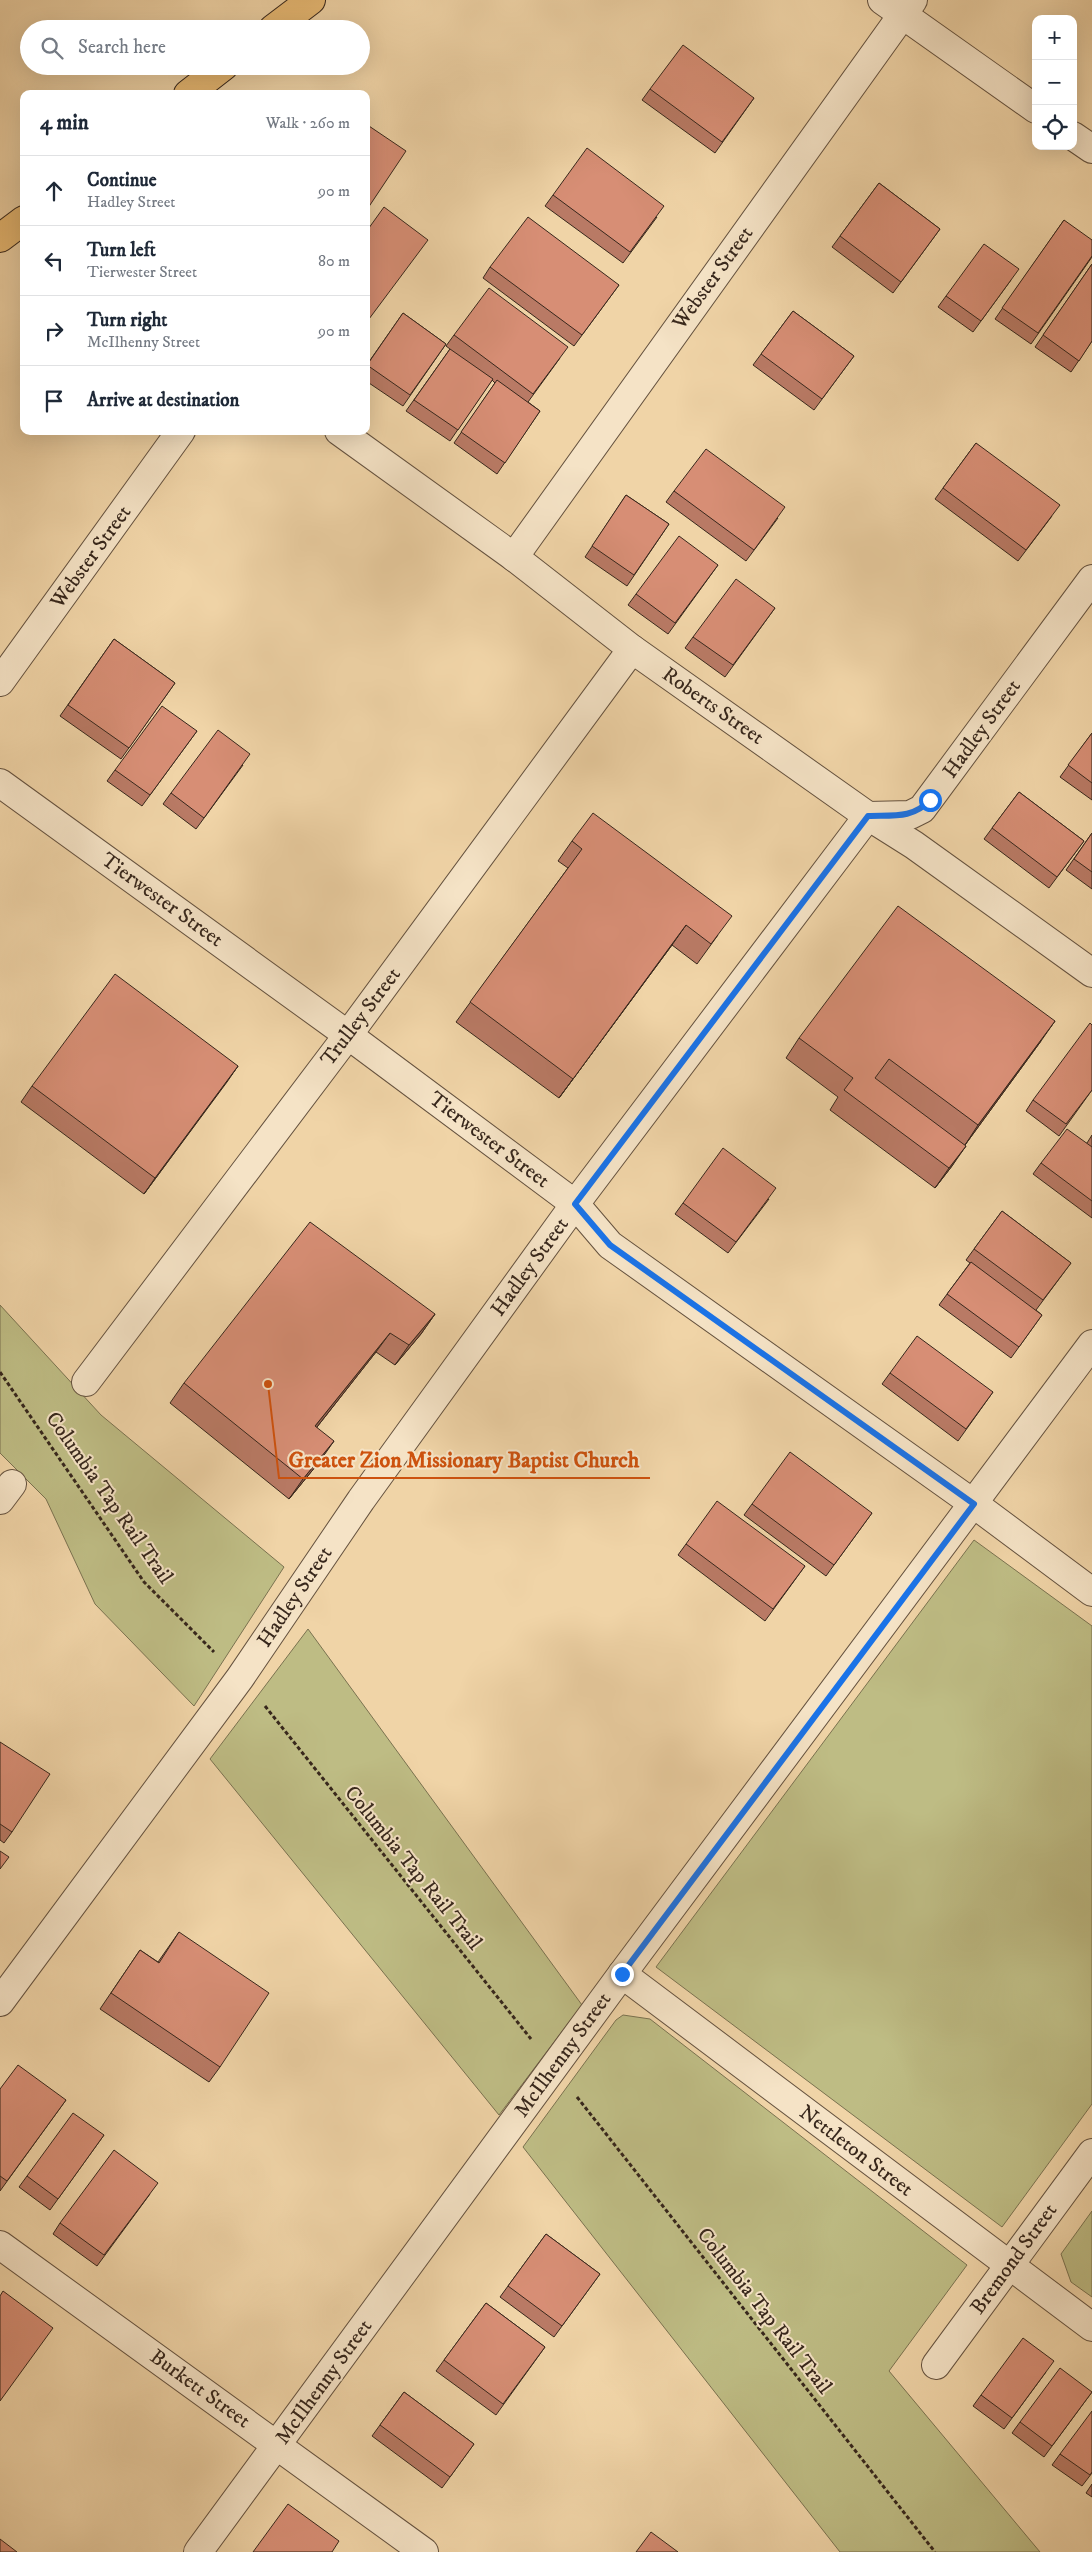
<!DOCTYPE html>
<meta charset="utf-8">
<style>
body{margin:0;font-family:"IM FELL DW Pica",serif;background:#f6f6f7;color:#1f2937}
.controls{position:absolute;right:15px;top:15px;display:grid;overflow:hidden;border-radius:10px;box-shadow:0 5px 20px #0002}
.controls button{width:45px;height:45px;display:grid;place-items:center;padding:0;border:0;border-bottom:1px solid #e0e1e3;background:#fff;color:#1f2937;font:25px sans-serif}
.stop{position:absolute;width:15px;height:15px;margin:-11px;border:4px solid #1a73e8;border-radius:50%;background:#fff}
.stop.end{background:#1a73e8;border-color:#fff;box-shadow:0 1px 5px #0008}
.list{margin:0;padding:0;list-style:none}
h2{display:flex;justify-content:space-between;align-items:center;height:65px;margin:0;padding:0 20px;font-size:21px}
h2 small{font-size:16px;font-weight:400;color:#747a83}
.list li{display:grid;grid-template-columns:32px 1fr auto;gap:15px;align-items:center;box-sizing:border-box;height:70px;padding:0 20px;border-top:1px solid #e0e1e3}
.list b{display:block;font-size:19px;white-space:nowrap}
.list p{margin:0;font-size:16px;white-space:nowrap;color:#747a83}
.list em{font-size:16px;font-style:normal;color:#747a83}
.icon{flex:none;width:28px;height:28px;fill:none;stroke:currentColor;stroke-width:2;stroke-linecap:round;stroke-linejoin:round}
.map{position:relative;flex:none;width:1092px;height:2552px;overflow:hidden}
.search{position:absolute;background:#fff;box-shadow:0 5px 20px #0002;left:20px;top:20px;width:350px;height:55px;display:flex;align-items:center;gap:12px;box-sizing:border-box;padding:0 18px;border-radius:28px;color:#747a83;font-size:19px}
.panel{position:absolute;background:#fff;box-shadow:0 5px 20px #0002;left:20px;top:90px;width:350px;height:345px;border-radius:10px}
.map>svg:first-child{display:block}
</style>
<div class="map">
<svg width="1092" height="2552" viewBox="0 0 1092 2552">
<rect width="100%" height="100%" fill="#f0d4a7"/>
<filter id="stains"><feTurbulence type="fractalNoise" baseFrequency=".004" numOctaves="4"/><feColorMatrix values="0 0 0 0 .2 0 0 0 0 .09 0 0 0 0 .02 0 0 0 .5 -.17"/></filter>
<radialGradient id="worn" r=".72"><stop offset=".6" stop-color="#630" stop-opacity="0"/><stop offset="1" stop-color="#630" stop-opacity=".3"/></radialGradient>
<!-- green -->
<g fill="#bebc84" stroke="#7a7250">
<path d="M 0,1305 L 101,1415 L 284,1567 L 194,1706 L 95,1604 L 46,1499 L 0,1453 Z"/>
<path d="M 974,1540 L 1092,1626 L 1092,2104 L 1002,2227 L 656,1967 Z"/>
<path d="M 308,1629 L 582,2005 L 499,2115 L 210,1759 Z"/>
<path d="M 623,2015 L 650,2019 L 967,2265 L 889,2371 L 1040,2552 L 840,2552 L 523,2147 L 616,2020 Z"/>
<path d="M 1092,2211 L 1092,2297 L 1071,2282 L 1061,2254 Z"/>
</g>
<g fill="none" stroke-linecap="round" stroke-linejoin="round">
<!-- minor casing -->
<g stroke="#65523f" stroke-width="30">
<g id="minor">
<path d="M 882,0 L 1036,109"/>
<path d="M 1073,136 L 1092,149"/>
<path d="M 339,431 L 514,557 L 632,649 L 868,816 L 914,845 L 1092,973"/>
<path d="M 514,557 L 913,0"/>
<path d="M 0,682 L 181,431"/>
<path d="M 0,783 L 348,1035 L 575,1204 L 610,1245 L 974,1504 L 1092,1592"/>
<path d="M 86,1382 L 348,1035 L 632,649"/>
<path d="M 0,1500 L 12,1484"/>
<path d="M 622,1974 L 1092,2327"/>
<path d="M 0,2002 L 240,1678 L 361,1500 L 575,1204 L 868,816 L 910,815 L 922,809 L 1092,579"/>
<path d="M 0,2245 L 424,2552"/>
<path d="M 936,2365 L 1092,2153"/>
<path d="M 198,2552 L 622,1974 L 1092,1344"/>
</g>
</g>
<!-- major casing -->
<g stroke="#37271c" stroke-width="30">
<g id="major">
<path d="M 273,29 L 311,0"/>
<path d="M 188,94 L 224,66"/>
<path d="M 0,238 L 24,220"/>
</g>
</g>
<!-- path -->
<g stroke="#37271c" stroke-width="3" stroke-dasharray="4 2.5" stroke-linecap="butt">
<path d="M 0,1372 L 144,1582 L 214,1652"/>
<path d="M 265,1706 L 531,2039"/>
<path d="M 577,2097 L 935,2552"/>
</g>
<!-- minor -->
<use href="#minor" stroke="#f5e3c6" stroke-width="28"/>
<!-- major -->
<use href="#major" stroke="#e8ba74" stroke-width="28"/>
</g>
<!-- wall -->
<g fill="#b97a65" stroke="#37271c">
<path d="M 650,89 L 754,98 L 715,153 L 642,100 Z"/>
<path d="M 879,183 L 940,229 L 893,293 L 832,247 Z"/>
<path d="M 553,195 L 657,217 L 623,263 L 545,206 Z"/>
<path d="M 1064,220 L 1092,257 L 1031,344 L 995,319 Z"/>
<path d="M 1092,264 L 1092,341 L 1071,372 L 1035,347 Z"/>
<path d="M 490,267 L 619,285 L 574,346 L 483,278 Z"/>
<path d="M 1011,280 L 973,332 L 938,307 L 946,296 Z"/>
<path d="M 793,311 L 854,356 L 814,410 L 753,365 Z"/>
<path d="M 403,313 L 446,344 L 403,406 L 366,381 L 366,366 Z"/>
<path d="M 454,335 L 560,358 L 528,402 L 540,411 L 497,474 L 454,443 L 495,383 L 492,380 L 450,441 L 406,411 L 450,349 L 446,346 Z"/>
<path d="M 976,443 L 1052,516 L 1018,561 L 935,499 Z"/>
<path d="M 674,491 L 778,518 L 746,561 L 666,502 Z"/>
<path d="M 626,495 L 669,524 L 627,586 L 585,557 Z"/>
<path d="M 718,565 L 668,634 L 628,605 L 636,594 Z"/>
<path d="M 775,608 L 725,677 L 685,648 L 693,637 Z"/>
<path d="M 114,639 L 175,683 L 121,759 L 60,716 Z"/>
<path d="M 197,731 L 142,806 L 107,781 L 115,770 Z"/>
<path d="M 1092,733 L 1092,800 L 1060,777 Z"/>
<path d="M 243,765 L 196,829 L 163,804 L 171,793 Z"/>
<path d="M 1019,792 L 1084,841 L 1049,888 L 984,839 Z"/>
<path d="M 1092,833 L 1092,889 L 1066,870 Z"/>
<path d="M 572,841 L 718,935 L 697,964 L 672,945 L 559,1098 L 456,1022 L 568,868 L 558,861 Z"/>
<path d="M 799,1038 L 1041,1041 L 965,1145 L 952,1166 L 935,1188 L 830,1110 L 838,1097 L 786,1058 Z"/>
<path d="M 238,1066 L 144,1194 L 21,1102 L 32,1086 Z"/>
<path d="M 1092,1090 L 1059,1136 L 1026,1111 L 1033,1100 Z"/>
<path d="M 1092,1135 L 1092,1218 L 1033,1174 L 1041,1163 L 1087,1143 Z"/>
<path d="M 769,1199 L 728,1253 L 675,1214 L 683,1203 Z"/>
<path d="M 1002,1211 L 1071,1263 L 1036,1310 L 1042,1315 L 1011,1358 L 939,1305 L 970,1263 L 966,1260 Z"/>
<path d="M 435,1314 L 421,1334 L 395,1365 L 376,1352 L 317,1427 L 320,1461 L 289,1499 L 170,1403 L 184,1383 Z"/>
<path d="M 890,1373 L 993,1392 L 958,1441 L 882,1384 Z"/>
<path d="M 752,1504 L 872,1513 L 826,1576 L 744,1515 Z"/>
<path d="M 686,1544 L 805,1566 L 765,1621 L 678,1555 Z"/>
<path d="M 0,1742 L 12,1832 L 4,1843 L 0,1840 Z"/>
<path d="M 179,1932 L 220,2067 L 209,2082 L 100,2009 L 140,1950 L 158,1962 Z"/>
<path d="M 0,2089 L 66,2100 L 0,2191 Z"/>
<path d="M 104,2135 L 50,2210 L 19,2187 L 27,2176 Z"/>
<path d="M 150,2194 L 97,2266 L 53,2234 L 60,2223 Z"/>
<path d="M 546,2234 L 600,2274 L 554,2337 L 500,2297 Z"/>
<path d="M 486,2303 L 545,2347 L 496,2415 L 436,2371 Z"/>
<path d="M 1046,2372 L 1004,2429 L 973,2406 L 981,2395 Z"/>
<path d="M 404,2392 L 474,2444 L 442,2488 L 372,2436 Z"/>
<path d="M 1092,2392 L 1044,2457 L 1012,2433 L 1020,2422 Z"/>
<path d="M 1060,2454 L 1092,2473 L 1082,2486 L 1052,2465 Z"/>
<path d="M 1092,2484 L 1092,2497 L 1086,2493 Z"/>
</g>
<!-- shaded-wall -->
<g fill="#966352" stroke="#37271c">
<path d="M 686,925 L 672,945 L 559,1098 L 573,1079 Z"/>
<path d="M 1055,1021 L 1041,1041 L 965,1145 L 978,1125 Z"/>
<path d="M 238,1066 L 227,1082 L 144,1194 L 155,1178 Z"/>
<path d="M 966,1146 L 952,1166 L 935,1188 L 949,1168 Z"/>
<path d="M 435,1314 L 421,1334 L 395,1365 L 409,1345 Z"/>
<path d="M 390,1333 L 376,1352 L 302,1446 L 315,1426 Z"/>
<path d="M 334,1441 L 320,1461 L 289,1499 L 303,1479 Z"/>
</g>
<!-- building -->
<g fill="#d78e75" stroke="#37271c">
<path d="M 683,45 L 754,98 L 722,142 L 650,89 Z"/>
<path d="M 366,124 L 406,151 L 366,211 Z"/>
<path d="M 587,148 L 664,206 L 630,252 L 553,195 Z"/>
<path d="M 879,183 L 940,229 L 901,282 L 840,236 Z"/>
<path d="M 384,207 L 428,240 L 366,323 L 366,232 Z"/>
<path d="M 528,217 L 619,285 L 582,335 L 490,267 Z"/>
<path d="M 1064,220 L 1092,240 L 1092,256 L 1038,333 L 1002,308 Z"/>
<path d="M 984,244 L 1019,269 L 981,321 L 946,296 Z"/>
<path d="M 1092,264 L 1092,341 L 1079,361 L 1043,335 Z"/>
<path d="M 489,288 L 568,347 L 533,394 L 454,335 Z"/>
<path d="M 793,311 L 854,356 L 822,399 L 761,354 Z"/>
<path d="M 403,313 L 446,344 L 410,395 L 367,365 Z"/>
<path d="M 450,349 L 493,379 L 458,430 L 414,400 Z"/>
<path d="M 497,380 L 540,411 L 505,463 L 461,432 Z"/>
<path d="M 976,443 L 1060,505 L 1026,550 L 943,488 Z"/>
<path d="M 706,449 L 785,507 L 754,550 L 674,491 Z"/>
<path d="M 626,495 L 669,524 L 634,575 L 592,546 Z"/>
<path d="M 679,536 L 718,565 L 675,623 L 636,594 Z"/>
<path d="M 736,579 L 775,608 L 733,665 L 693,637 Z"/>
<path d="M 114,639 L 175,683 L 129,748 L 68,705 Z"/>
<path d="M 162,706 L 197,731 L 150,795 L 115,770 Z"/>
<path d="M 218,730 L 250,754 L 204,818 L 171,793 Z"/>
<path d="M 1092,733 L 1092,783 L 1068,765 Z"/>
<path d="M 1019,792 L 1084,841 L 1057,877 L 992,828 Z"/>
<path d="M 593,813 L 732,916 L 711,944 L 686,925 L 573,1079 L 470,1002 L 582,849 L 572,841 Z"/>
<path d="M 1092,833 L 1092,872 L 1074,859 Z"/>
<path d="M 898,906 L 1055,1021 L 978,1125 L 889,1059 L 875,1078 L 966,1146 L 949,1168 L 844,1090 L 853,1078 L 799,1038 Z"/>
<path d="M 115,974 L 238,1066 L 155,1178 L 32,1086 Z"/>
<path d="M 1090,1023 L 1092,1025 L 1092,1090 L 1066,1124 L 1033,1100 Z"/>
<path d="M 1067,1129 L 1092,1147 L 1092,1201 L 1041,1163 Z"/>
<path d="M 723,1148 L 776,1188 L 736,1242 L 683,1203 Z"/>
<path d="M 1002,1211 L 1071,1263 L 1043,1300 L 974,1249 Z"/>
<path d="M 310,1222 L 435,1314 L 409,1345 L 390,1333 L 315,1426 L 334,1441 L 303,1479 L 184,1383 Z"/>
<path d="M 971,1262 L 1042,1315 L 1019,1347 L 947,1294 Z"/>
<path d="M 917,1336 L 993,1392 L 966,1429 L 890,1373 Z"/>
<path d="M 790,1452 L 872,1513 L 834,1565 L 752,1504 Z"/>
<path d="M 717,1501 L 805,1566 L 773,1609 L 686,1544 Z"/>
<path d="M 0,1742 L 50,1774 L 12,1832 L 0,1824 Z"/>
<path d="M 0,1851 L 9,1857 L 0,1869 Z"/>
<path d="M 179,1932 L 269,1993 L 220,2067 L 111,1993 L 140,1950 L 159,1963 Z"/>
<path d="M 18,2065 L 66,2100 L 7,2181 L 0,2176 L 0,2089 Z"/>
<path d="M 73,2113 L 104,2135 L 58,2199 L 27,2176 Z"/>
<path d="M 114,2150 L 158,2183 L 104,2255 L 60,2223 Z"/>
<path d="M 546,2234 L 600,2274 L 562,2326 L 508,2286 Z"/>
<path d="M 3,2291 L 53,2328 L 0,2401 L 0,2296 Z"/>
<path d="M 486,2303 L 545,2347 L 503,2404 L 444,2360 Z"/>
<path d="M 1023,2338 L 1054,2361 L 1012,2418 L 981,2395 Z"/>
<path d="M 1060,2368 L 1092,2392 L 1052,2446 L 1020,2422 Z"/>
<path d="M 404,2392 L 474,2444 L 450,2477 L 380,2425 Z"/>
<path d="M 1092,2411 L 1092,2472 L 1090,2475 L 1060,2454 Z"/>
<path d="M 288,2504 L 339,2541 L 332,2552 L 253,2552 Z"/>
<path d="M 651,2532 L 678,2552 L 636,2552 Z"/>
<path d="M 0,2539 L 17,2552 L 0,2552 Z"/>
</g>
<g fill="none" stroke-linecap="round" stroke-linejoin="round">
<!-- route -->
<path stroke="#1a73e8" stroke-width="6" d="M 622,1974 L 974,1504 L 610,1245 L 575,1204 L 868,816 C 892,815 913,819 930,800"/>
</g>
<g text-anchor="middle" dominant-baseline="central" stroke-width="4" stroke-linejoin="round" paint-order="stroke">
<!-- street labels -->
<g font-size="21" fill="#37271c" stroke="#f5e3c6">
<text transform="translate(713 278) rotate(-54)">Webster Street</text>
<text transform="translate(91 557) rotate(-54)">Webster Street</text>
<text transform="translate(713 706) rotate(35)">Roberts Street</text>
<text transform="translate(982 729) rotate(-54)">Hadley Street</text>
<text transform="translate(162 900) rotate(36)">Tierwester Street</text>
<text transform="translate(361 1017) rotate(-53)">Trulley Street</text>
<text transform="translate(489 1140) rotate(37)">Tierwester Street</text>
<text transform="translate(530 1267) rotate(-54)">Hadley Street</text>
<text transform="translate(109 1498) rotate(55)">Columbia Tap Rail Trail</text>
<text transform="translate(295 1597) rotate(-56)">Hadley Street</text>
<text transform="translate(413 1868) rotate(51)">Columbia Tap Rail Trail</text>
<text transform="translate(563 2055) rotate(-54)">McIlhenny Street</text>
<text transform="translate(856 2151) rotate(37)">Nettleton Street</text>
<text transform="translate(1014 2259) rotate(-54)">Bremond Street</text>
<text transform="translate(764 2311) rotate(52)">Columbia Tap Rail Trail</text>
<text transform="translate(324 2382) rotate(-54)">McIlhenny Street</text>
<text transform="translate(200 2389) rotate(36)">Burkett Street</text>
</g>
</g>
<!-- callouts -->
<path fill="none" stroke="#cd520e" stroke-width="2" d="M268 1384L279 1478H650"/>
<circle fill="#cd520e" stroke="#f5e3c6" stroke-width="2" cx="268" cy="1384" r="5"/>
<g font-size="22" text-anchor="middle" font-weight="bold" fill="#cd520e" stroke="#f5e3c6" stroke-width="4" stroke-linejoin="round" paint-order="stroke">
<text x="464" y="1467">Greater Zion Missionary Baptist Church</text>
</g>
<rect width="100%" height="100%" filter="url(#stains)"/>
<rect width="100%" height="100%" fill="url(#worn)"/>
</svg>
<div class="controls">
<button>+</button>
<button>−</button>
<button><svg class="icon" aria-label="locate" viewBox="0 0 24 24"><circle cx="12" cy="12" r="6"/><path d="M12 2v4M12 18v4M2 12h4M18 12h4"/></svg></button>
</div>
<div class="stop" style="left:930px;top:800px"></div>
<div class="stop end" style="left:622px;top:1974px"></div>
<div class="search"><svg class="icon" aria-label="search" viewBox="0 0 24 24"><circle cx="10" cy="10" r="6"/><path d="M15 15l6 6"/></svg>Search here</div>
<section class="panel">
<h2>4 min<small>Walk · 260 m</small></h2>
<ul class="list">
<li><svg class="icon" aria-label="ahead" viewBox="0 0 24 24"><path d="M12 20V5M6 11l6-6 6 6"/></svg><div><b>Continue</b><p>Hadley Street</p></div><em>90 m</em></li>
<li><svg class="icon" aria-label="left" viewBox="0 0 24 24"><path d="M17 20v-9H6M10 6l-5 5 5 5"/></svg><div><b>Turn left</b><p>Tierwester Street</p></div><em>80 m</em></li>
<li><svg class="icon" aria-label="right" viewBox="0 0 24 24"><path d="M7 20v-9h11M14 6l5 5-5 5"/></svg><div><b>Turn right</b><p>McIlhenny Street</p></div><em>90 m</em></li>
<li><svg class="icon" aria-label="arrive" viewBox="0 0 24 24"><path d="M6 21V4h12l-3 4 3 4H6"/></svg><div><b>Arrive at destination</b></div></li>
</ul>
</section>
</div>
